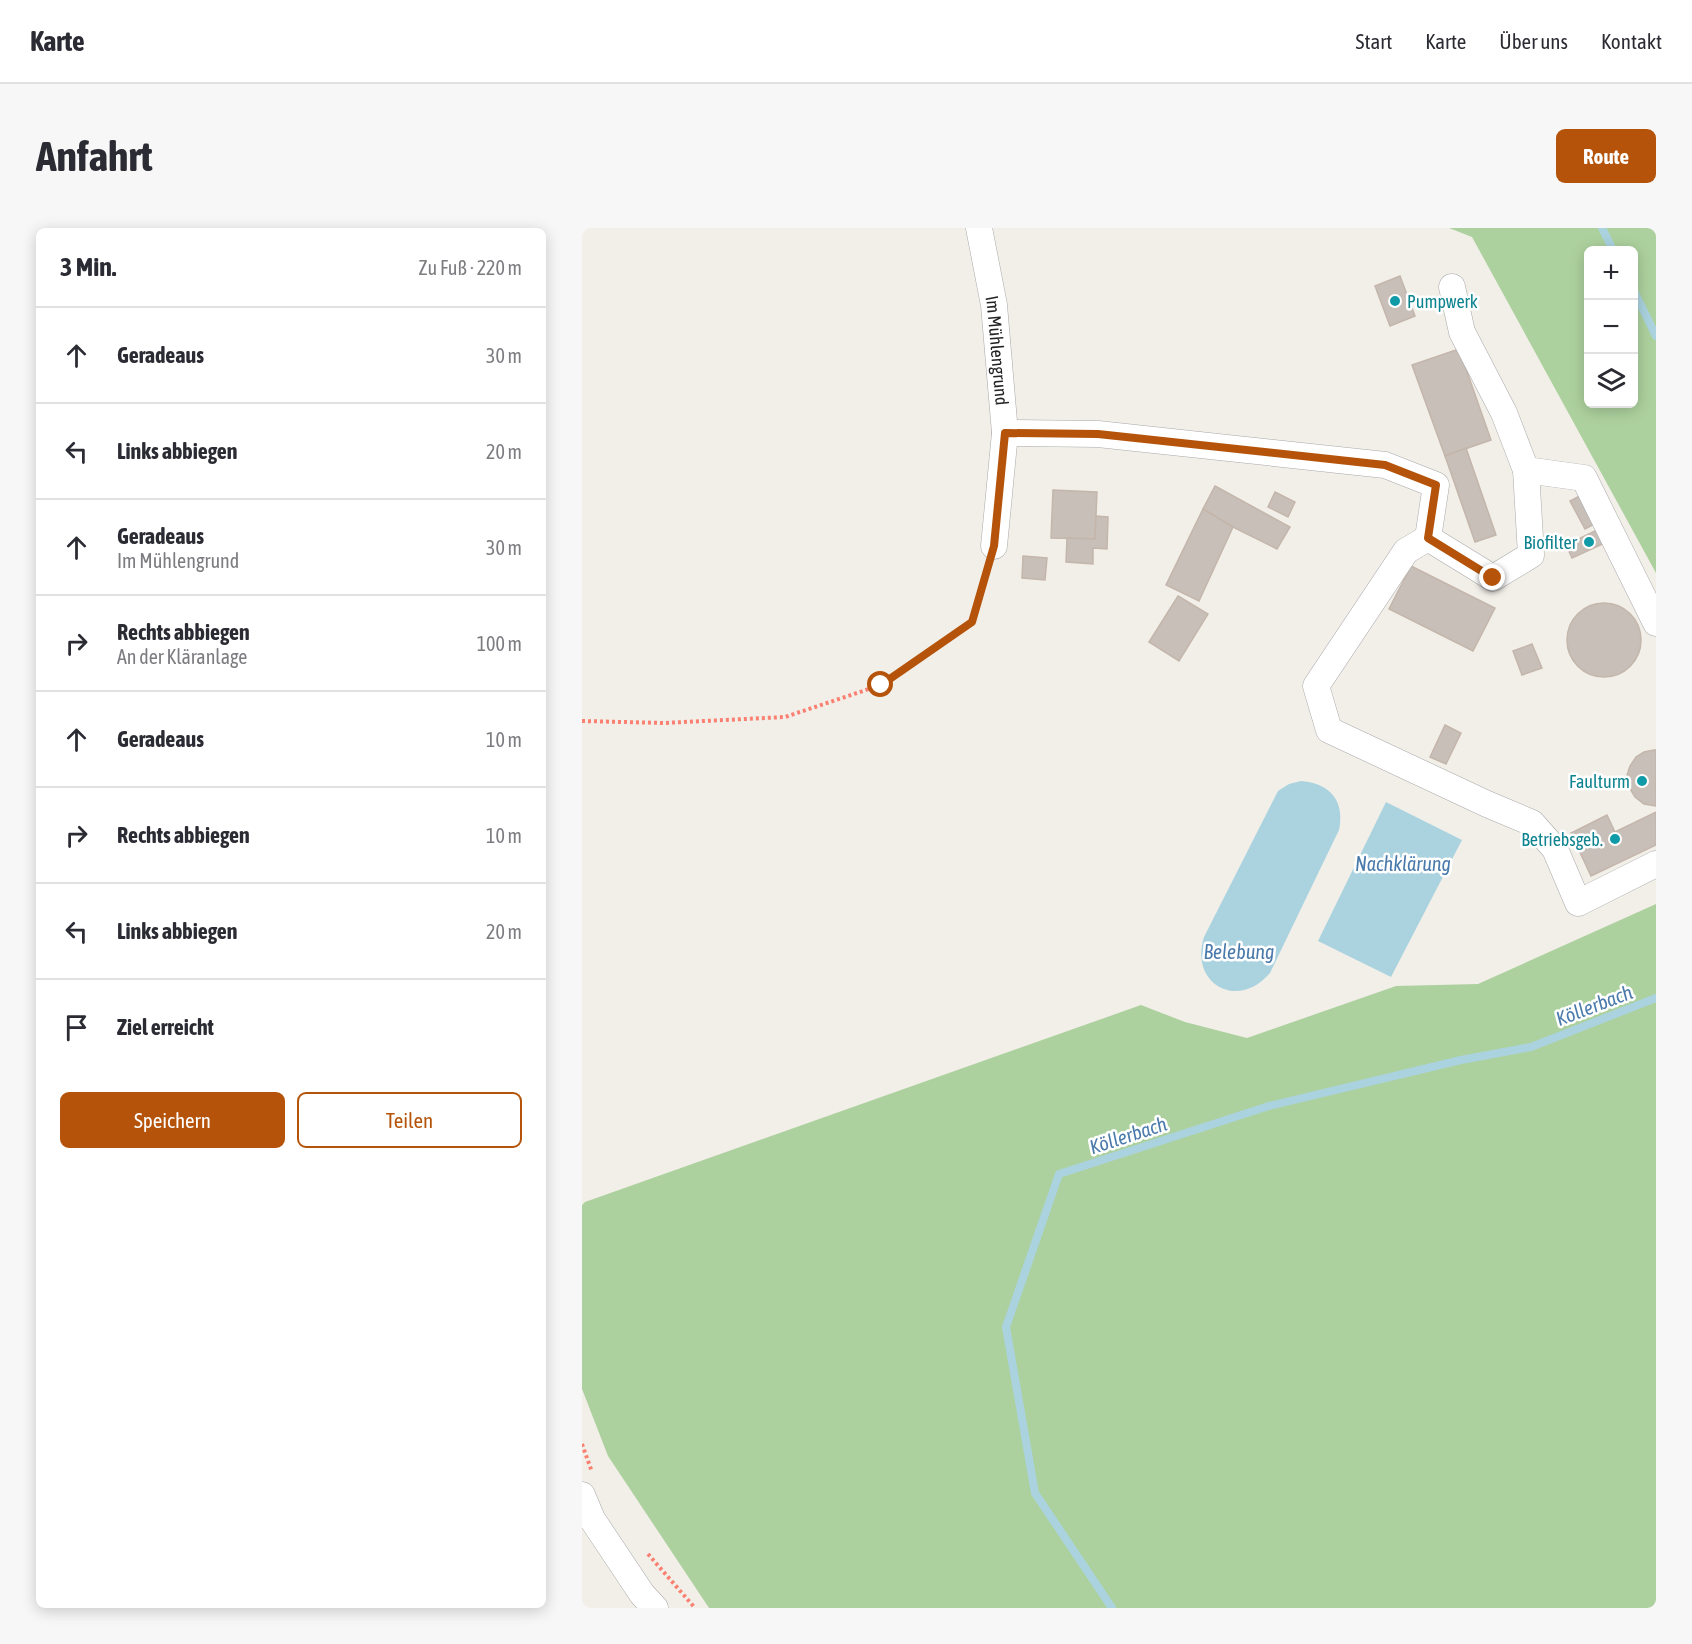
<!DOCTYPE html>
<html lang="de">
<meta charset="utf-8">
<style>
body{margin:0;font-family:"Asap Condensed",sans-serif;background:#f7f7f7;color:#2b2b33}
.controls{position:absolute;right:18px;top:18px;display:grid;overflow:hidden;border-radius:9px;box-shadow:0 3px 15px #0003}
.controls button{width:54px;height:54px;display:grid;place-items:center;padding:0;border:0;border-bottom:2px solid #e1e1e2;background:#fff;color:#2b2b33;font:30px sans-serif}
.stop{position:absolute;width:18px;height:18px;margin:-14px;border:4px solid #b45309;border-radius:50%;background:#fff}
.stop.end{background:#b45309;border-color:#fff;box-shadow:0 2px 6px #0008}
.list{margin:0;padding:0;list-style:none}
h2{display:flex;justify-content:space-between;align-items:center;height:78px;margin:0;padding:0 24px;font-size:26px}
h2 small{font-size:20px;font-weight:400;color:#7c7c81}
.list li{display:grid;grid-template-columns:39px 1fr auto;gap:18px;align-items:center;box-sizing:border-box;height:96px;padding:0 24px;border-top:2px solid #e1e1e2}
.list b{display:block;font-size:22px;white-space:nowrap}
.list p{margin:0;font-size:20px;white-space:nowrap;color:#7c7c81}
.list em{font-size:20px;font-style:normal;color:#7c7c81}
.actions{display:flex;gap:12px;padding:18px 24px}
.actions a{flex:1;padding:14px 0;border:2px solid #b45309;border-radius:9px;text-align:center;font-size:21px;color:#b45309}
.actions .main{background:#b45309;color:#fff}
.icon{flex:none;width:33px;height:33px;fill:none;stroke:currentColor;stroke-width:2;stroke-linecap:round;stroke-linejoin:round}
.map{position:relative;flex:none;width:1074px;height:1380px;overflow:hidden;border-radius:9px}
header{display:flex;align-items:center;gap:36px;box-sizing:border-box;height:84px;padding:0 30px;background:#fff;border-bottom:2px solid #e1e1e2}
header strong{font-size:28px}
nav{display:flex;gap:33px;margin-inline-start:auto;font-size:21px}
.intro{display:flex;align-items:center;justify-content:space-between;box-sizing:border-box;height:144px;padding:0 36px}
h1{margin:0;font-size:42px}
.button{padding:15px 27px;border-radius:9px;background:#b45309;color:#fff;font-size:21px;font-weight:700}
main{display:flex;gap:36px;padding:0 36px}
aside{flex:1;background:#fff;border-radius:9px;box-shadow:0 3px 15px #0003}
.map>svg:first-child{display:block}
</style>
<header>
<strong>Karte</strong>
<nav><a>Start</a><a>Karte</a><a>Über uns</a><a>Kontakt</a></nav>
</header>
<div class="intro"><h1>Anfahrt</h1><a class="button">Route</a></div>
<main>
<aside>
<h2>3 Min.<small>Zu Fuß · 220 m</small></h2>
<ul class="list">
<li><svg class="icon" aria-label="ahead" viewBox="0 0 24 24"><path d="M12 20V5M6 11l6-6 6 6"/></svg><div><b>Geradeaus</b></div><em>30 m</em></li>
<li><svg class="icon" aria-label="left" viewBox="0 0 24 24"><path d="M17 20v-9H6M10 6l-5 5 5 5"/></svg><div><b>Links abbiegen</b></div><em>20 m</em></li>
<li><svg class="icon" aria-label="ahead" viewBox="0 0 24 24"><path d="M12 20V5M6 11l6-6 6 6"/></svg><div><b>Geradeaus</b><p>Im Mühlengrund</p></div><em>30 m</em></li>
<li><svg class="icon" aria-label="right" viewBox="0 0 24 24"><path d="M7 20v-9h11M14 6l5 5-5 5"/></svg><div><b>Rechts abbiegen</b><p>An der Kläranlage</p></div><em>100 m</em></li>
<li><svg class="icon" aria-label="ahead" viewBox="0 0 24 24"><path d="M12 20V5M6 11l6-6 6 6"/></svg><div><b>Geradeaus</b></div><em>10 m</em></li>
<li><svg class="icon" aria-label="right" viewBox="0 0 24 24"><path d="M7 20v-9h11M14 6l5 5-5 5"/></svg><div><b>Rechts abbiegen</b></div><em>10 m</em></li>
<li><svg class="icon" aria-label="left" viewBox="0 0 24 24"><path d="M17 20v-9H6M10 6l-5 5 5 5"/></svg><div><b>Links abbiegen</b></div><em>20 m</em></li>
<li><svg class="icon" aria-label="arrive" viewBox="0 0 24 24"><path d="M6 21V4h12l-3 4 3 4H6"/></svg><div><b>Ziel erreicht</b></div></li>
</ul>
<div class="actions"><a class="main">Speichern</a><a>Teilen</a></div>
</aside>
<div class="map">
<svg width="1074" height="1380" viewBox="0 0 1074 1380">
<rect width="100%" height="100%" fill="#f2efe9"/>
<!-- forest -->
<g fill="#add19e" fill-rule="evenodd">
<path d="M 867,0 L 1074,0 L 1074,345 L 890,9 ZM 1052,22 L 1052,176 L 1006,176 L 1006,22 Z"/>
<path d="M 1074,676 L 1074,1380 L 127,1380 L 26,1228 L 0,1161 L 0,977 L 3,974 L 559,777 L 603,794 L 665,810 L 814,758 L 896,756 Z"/>
</g>
<!-- water -->
<g fill="#aad3df">
<path d="M 719,553 C 748,555 763,573 757,602 L 688,745 C 656,783 607,756 622,709 L 696,563 L 707,556 Z"/>
<path d="M 804,574 L 880,612 L 809,749 L 736,713 Z"/>
</g>
<g fill="none" stroke-linecap="round" stroke-linejoin="round">
<!-- stream -->
<g stroke="#aad3df" stroke-width="8">
<path d="M 1020,0 L 1031,22"/>
<path d="M 1052,63 L 1074,108"/>
<path d="M 530,1380 L 453,1265 L 424,1099 L 477,946 L 687,878 L 879,832 L 949,819 L 1074,770"/>
</g>
</g>
<!-- building -->
<g fill="#c7bfb8" stroke="#c4b6ab" stroke-width="1.5">
<path d="M 818,48 L 833,88 L 808,98 L 793,58 Z"/>
<path d="M 877,121 L 909,212 L 863,228 L 830,137 Z"/>
<path d="M 884,220 L 914,307 L 893,314 L 863,228 Z"/>
<path d="M 633,258 L 708,299 L 695,321 L 651,299 L 621,281 Z"/>
<path d="M 471,262 L 515,264 L 513,311 L 469,310 Z"/>
<path d="M 1007,263 L 1022,291 L 1003,301 L 988,273 Z"/>
<path d="M 693,264 L 713,274 L 706,289 L 686,279 Z"/>
<path d="M 621,281 L 651,299 L 617,373 L 584,357 Z"/>
<path d="M 514,288 L 526,289 L 525,321 L 511,320 L 511,336 L 484,334 L 485,310 L 513,311 Z"/>
<path d="M 1023,298 L 1029,312 L 990,330 L 984,317 Z"/>
<path d="M 441,328 L 465,330 L 463,352 L 440,350 Z"/>
<path d="M 829,338 L 913,380 L 891,423 L 807,381 Z"/>
<path d="M 596,368 L 626,386 L 597,433 L 567,414 Z"/>
<circle cx="1022" cy="412" r="37"/>
<path d="M 950,416 L 960,440 L 940,447 L 931,423 Z"/>
<path d="M 863,497 L 879,505 L 864,536 L 848,529 Z"/>
<path d="M 1072,522 L 1074,522 L 1074,578 L 1062,576 L 1053,569 L 1047,559 L 1045,547 L 1048,538 L 1054,529 L 1062,524 Z"/>
<path d="M 1074,584 L 1074,617 L 1009,648 L 989,605 L 1025,587 L 1033,604 Z"/>
</g>
<g fill="none" stroke-linecap="round" stroke-linejoin="round">
<!-- minor casing -->
<g stroke="#a9a9a9" stroke-width="27">
<g id="minor">
<path id="s1" d="M 397,0 L 412,77 L 423,205 L 412,318"/>
<path d="M 870,59 L 880,104 L 922,185 L 944,242"/>
<path d="M 423,205 L 516,206 L 803,237 L 854,257 L 846,310"/>
<path d="M 846,310 L 824,323 L 734,458 L 747,502 L 905,576 L 950,595 L 973,621 L 996,675 L 1074,636"/>
<path d="M 846,310 L 911,350 L 949,327 L 944,242 L 1002,250 L 1074,395"/>
<path d="M 0,1267 L 10,1291 L 60,1366 L 73,1380"/>
</g>
</g>
<!-- path -->
<g stroke="#fa8072" stroke-width="4" stroke-dasharray="3 3" stroke-linecap="butt">
<path d="M 0,493 L 82,495 L 203,489 L 299,457 L 390,394 L 405,342"/>
<path d="M 0,1216 L 10,1244"/>
<path d="M 66,1326 L 113,1380"/>
</g>
<!-- minor -->
<use href="#minor" stroke="#fff" stroke-width="26"/>
</g>
<g fill="none" stroke-linecap="round" stroke-linejoin="round">
<!-- route -->
<path stroke="#b45309" stroke-width="8" d="M 299,457 L 390,394 L 412,318 L 423,205 L 516,206 L 803,237 L 854,257 L 846,310 L 911,350"/>
</g>
<!-- markers -->
<g fill="#0f9aa8" stroke="#fff" stroke-width="2">
<circle cx="813" cy="73" r="6"/>
<circle cx="1007" cy="314" r="6"/>
<circle cx="1060" cy="553" r="6"/>
<circle cx="1033" cy="611" r="6"/>
</g>
<g text-anchor="middle" dominant-baseline="central" stroke-width="5" stroke-linejoin="round" paint-order="stroke">
<!-- culture labels -->
<g font-size="18" fill="#0d838f" stroke="#fff" text-anchor="end">
<text x="825" y="73" text-anchor="start">Pumpwerk</text>
<text x="995" y="314">Biofilter</text>
<text x="1048" y="553">Faulturm</text>
<text x="1021" y="611">Betriebsgeb.</text>
</g>
<!-- street labels -->
<g font-size="18" fill="#222" stroke="#fff">
<text stroke="none"><textPath href="#s1" startOffset="124">Im Mühlengrund</textPath></text>
</g>
<!-- water labels -->
<g font-size="20" font-style="italic" fill="#4a7aab" stroke="#fff">
<text x="821" y="635">Nachklärung</text>
<text x="657" y="723">Belebung</text>
<text transform="translate(1012 777) rotate(-21)">Köllerbach</text>
<text transform="translate(546 907) rotate(-18)">Köllerbach</text>
</g>
</g>
</svg>
<div class="controls">
<button>+</button>
<button>−</button>
<button><svg class="icon" aria-label="layers" viewBox="0 0 24 24"><path d="M12 4l9 5-9 5-9-5zM3 14l9 5 9-5"/></svg></button>
</div>
<div class="stop" style="left:299px;top:457px"></div>
<div class="stop end" style="left:911px;top:350px"></div>
</div>
</main>
